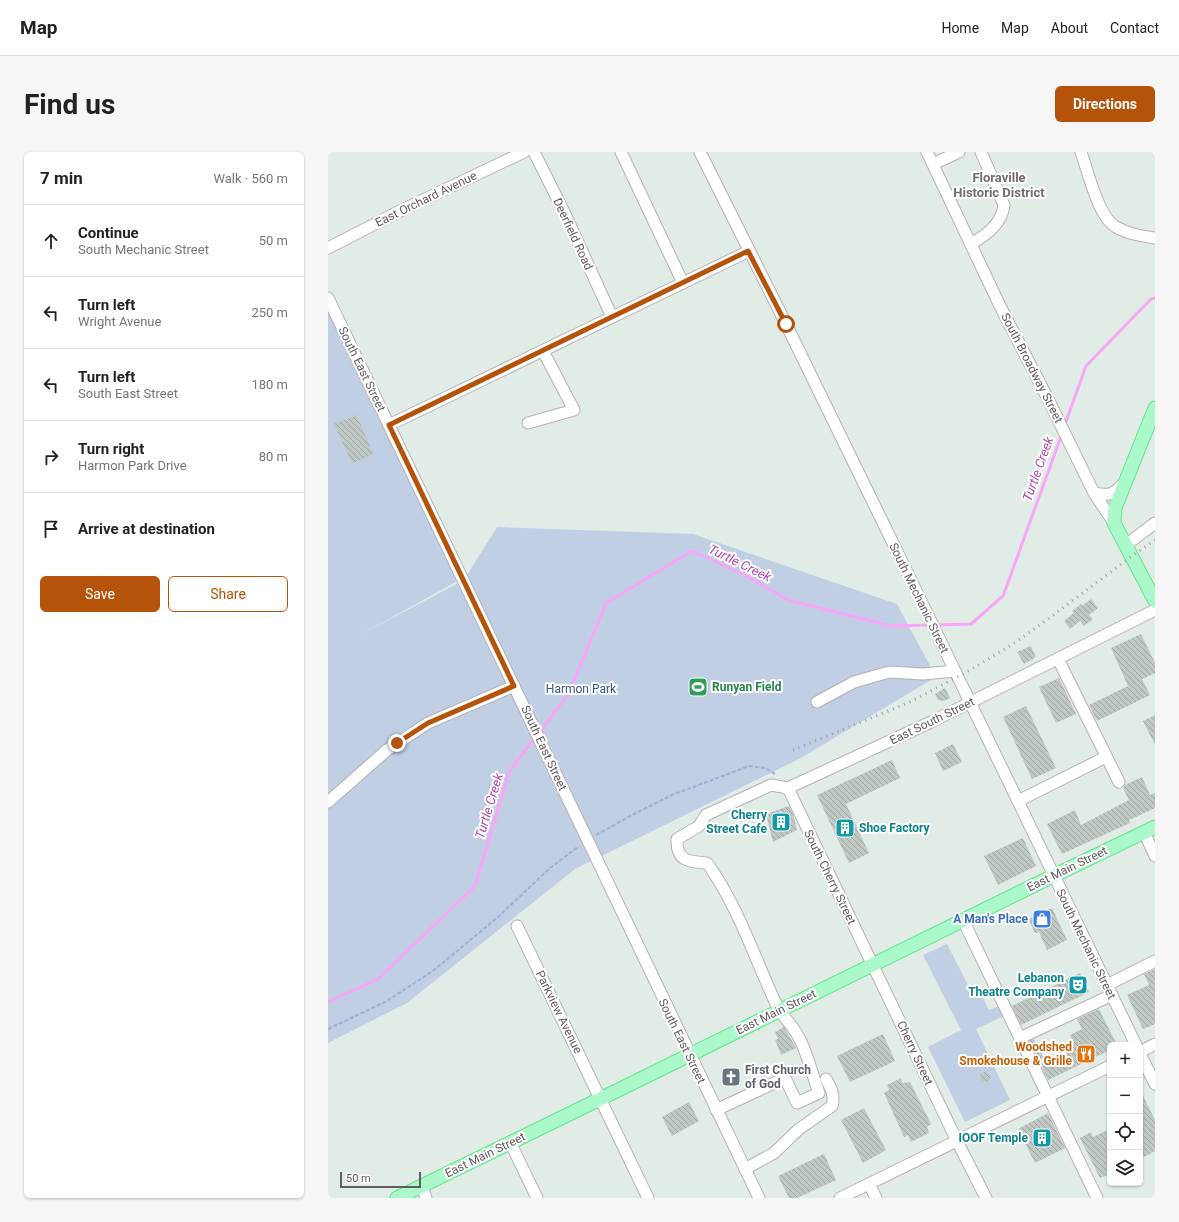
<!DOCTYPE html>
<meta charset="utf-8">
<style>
body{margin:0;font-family:Roboto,sans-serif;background:#f6f6f6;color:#222}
.controls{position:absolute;right:12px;bottom:12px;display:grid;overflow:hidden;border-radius:6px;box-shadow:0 1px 3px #0004}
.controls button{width:36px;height:36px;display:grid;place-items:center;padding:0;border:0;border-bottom:1px solid #e0e0e0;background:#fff;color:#222;font:20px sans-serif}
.scale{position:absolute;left:12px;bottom:10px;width:81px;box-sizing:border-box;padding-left:4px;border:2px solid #625b61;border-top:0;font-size:11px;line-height:14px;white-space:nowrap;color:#625b61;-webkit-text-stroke:3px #fff;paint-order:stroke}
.stop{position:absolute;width:12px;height:12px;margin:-9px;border:3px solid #b45309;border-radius:50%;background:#fff}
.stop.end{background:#b45309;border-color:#fff;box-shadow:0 1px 4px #0008}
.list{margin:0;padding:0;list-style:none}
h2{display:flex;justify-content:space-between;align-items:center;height:52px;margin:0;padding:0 16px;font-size:17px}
h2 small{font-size:13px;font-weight:400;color:#767676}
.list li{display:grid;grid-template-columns:26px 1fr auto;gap:12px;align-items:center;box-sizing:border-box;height:72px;padding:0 16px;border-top:1px solid #e0e0e0}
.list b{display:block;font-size:15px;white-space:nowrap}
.list p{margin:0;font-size:13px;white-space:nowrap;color:#767676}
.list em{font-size:13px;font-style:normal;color:#767676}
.actions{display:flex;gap:8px;padding:12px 16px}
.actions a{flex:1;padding:9px 0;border:1px solid #b45309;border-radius:6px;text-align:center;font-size:14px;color:#b45309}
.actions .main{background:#b45309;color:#fff}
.icon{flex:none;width:22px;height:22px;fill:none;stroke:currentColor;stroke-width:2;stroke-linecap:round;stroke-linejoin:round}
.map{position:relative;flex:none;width:827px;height:1046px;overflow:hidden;border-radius:6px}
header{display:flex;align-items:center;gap:24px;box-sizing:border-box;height:56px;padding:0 20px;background:#fff;border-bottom:1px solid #e0e0e0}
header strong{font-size:19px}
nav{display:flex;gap:22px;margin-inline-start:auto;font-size:14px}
.intro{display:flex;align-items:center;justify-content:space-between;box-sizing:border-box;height:96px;padding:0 24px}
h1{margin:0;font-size:28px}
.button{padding:10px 18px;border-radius:6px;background:#b45309;color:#fff;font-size:14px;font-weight:700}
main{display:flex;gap:24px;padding:0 24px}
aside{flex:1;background:#fff;border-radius:6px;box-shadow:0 1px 3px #0004}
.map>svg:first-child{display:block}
</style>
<header>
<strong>Map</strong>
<nav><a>Home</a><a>Map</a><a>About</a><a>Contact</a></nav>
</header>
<div class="intro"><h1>Find us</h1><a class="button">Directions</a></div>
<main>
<aside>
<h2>7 min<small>Walk · 560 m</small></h2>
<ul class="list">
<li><svg class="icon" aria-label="ahead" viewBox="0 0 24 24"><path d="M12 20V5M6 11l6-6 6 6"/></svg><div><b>Continue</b><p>South Mechanic Street</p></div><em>50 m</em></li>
<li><svg class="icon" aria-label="left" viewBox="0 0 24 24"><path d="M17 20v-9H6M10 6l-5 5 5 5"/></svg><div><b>Turn left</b><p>Wright Avenue</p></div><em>250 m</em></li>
<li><svg class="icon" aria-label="left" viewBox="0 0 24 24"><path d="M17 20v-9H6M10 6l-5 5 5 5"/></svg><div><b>Turn left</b><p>South East Street</p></div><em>180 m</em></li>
<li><svg class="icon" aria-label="right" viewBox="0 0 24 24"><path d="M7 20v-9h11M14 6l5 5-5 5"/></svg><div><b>Turn right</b><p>Harmon Park Drive</p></div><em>80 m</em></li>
<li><svg class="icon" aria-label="arrive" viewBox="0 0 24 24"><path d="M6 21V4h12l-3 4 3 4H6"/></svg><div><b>Arrive at destination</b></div></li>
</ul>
<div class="actions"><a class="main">Save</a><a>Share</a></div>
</aside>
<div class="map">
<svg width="827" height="1046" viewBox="0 0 827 1046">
<defs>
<pattern id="building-back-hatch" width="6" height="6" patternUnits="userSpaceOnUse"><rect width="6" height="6" fill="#bfc8c2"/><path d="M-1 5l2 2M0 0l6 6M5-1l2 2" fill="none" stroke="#9fa5a1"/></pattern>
</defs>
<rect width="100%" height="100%" fill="#e2ece6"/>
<!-- green -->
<g fill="#c0cfe3">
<path d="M 0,146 L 135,426 L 32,483 L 136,428 L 169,375 L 365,382 L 569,452 L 608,525 L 471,607 L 247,717 L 79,851 L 0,891 Z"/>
<path d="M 619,792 L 641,835 L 648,832 L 661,858 L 671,854 L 676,864 L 648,877 L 682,948 L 637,970 L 600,895 L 633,878 L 595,803 Z"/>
</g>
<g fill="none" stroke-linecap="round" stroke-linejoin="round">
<!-- stream -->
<g stroke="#f9a6f9" stroke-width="3">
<path d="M 736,275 L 758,214 L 823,147 L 827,146"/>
<path d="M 608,473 L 643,472 L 675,444 L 734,282"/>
<path d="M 211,581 L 241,541 L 278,451 L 364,399 L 417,423 L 460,448 L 563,474 L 602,473"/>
<path d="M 0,850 L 50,827 L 147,734 L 181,620 L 207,585"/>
</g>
</g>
<!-- building -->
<g fill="url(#building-back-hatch)">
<path d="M 29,263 L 45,302 L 24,312 L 6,272 Z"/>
<path d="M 763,447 L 770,456 L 761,463 L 765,467 L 756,474 L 752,469 L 742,477 L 736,469 L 746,461 L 744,459 L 753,452 L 754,454 Z"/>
<path d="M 813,482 L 827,511 L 827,521 L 814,527 L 822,543 L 769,569 L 761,553 L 800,534 L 783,496 Z"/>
<path d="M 703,494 L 708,505 L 696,512 L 689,500 Z"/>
<path d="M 731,526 L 748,562 L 728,571 L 711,535 Z"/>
<path d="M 617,536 L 622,546 L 616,549 L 610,548 L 607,542 Z"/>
<path d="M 698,554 L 728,616 L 704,627 L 675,565 Z"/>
<path d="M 827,563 L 827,593 L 815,569 Z"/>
<path d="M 625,592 L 634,610 L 615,619 L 607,601 Z"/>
<path d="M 564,608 L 572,626 L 518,652 L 541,701 L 521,711 L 489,643 Z"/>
<path d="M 814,625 L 822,643 L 827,641 L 827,656 L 801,668 L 802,671 L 734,702 L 719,672 L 747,658 L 753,673 L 801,648 L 795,636 L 797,633 Z"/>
<path d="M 461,654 L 465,662 L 469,678 L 445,690 L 438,662 Z"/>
<path d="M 695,686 L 708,714 L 670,733 L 656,704 Z"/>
<path d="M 724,756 L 739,788 L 719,798 L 711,780 L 707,781 L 700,767 Z"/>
<path d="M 827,817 L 827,872 L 815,877 L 799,843 L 821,833 L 816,822 Z"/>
<path d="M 752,821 L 761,840 L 693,873 L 684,854 Z"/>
<path d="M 771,857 L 789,893 L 782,893 L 782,898 L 720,928 L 701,889 L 706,887 L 718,910 L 740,900 L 737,895 L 746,891 L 742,883 L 754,877 L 749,867 Z"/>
<path d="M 456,875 L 468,896 L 453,903 L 447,888 L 450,887 L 447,880 Z"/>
<path d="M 555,882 L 567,909 L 522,930 L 509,904 Z"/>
<circle cx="657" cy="925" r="5"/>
<path d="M 573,926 L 574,931 L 582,930 L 603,972 L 599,975 L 601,981 L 583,990 L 580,983 L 576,985 L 556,941 L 561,938 L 559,933 Z"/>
<path d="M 812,938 L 827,968 L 827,999 L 812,1007 Z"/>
<path d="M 361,950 L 371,969 L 344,984 L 334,965 Z"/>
<path d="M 536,956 L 558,998 L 535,1011 L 513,968 Z"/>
<path d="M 720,961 L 737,996 L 707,1011 L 690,977 Z"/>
<path d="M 782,977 L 782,1022 L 772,1026 L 752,986 L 763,980 L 765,985 Z"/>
<path d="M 496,1002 L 508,1028 L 469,1046 L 461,1046 L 450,1024 Z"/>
</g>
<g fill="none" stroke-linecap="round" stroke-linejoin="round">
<!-- minor casing -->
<g stroke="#b7b0b6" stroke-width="13">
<g id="minor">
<path d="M 206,0 L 237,62 L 284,165"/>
<path d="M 293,0 L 355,131"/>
<path d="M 372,0 L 458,172 L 581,424 L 808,893"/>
<path d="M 599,0 L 672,154 L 720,247 L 766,341 L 786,371"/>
<path d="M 753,0 C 760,19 770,65 788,75 C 800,82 814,84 827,86"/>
<path d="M 605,12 L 631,0"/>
<path d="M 643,92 C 658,83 674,72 676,53 L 653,0"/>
<path d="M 0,96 L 74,58 L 196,0"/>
<path d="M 0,146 C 146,445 285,747 431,1046"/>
<path d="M 200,271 L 246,258 L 215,199"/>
<path d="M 61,273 L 421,99"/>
<path d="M 766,341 C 782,344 785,343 796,331"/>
<path d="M 798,393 L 827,371"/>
<path d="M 730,507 L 791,630"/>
<path d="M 489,550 L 526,530 L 561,520 L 595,522 L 627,519"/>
<path d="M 460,636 L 629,989 L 658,1046"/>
<path d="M 690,649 L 778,605"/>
<path d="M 0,650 L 59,598 L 100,571 L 186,534"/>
<path d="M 816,680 L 827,704"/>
<path d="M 635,768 L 769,1046"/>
<path d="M 189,774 L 320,1046"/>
<path d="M 779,833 L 827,809"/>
<path d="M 692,886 L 784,843"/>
<path d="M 812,900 L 827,892"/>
<path d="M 812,902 L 827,932"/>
<path d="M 388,958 L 457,926 L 469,951 L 491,941 C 484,923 480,901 470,884 C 465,874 455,865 450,856 C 427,808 411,755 379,711 C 361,710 348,709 349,687 L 371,674 L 378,663 L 443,633 L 460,636 L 603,570 L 827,458"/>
<path d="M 182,990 L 209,1046"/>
<path d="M 417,1017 L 446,1001 L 471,977 L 504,954 C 507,943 503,936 498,927"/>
<path d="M 541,1032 L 548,1046"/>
<path d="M 94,1034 L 98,1046"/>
<path d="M 512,1046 L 782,914"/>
</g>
</g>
<!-- major casing -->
<g stroke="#60e787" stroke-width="15">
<g id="major">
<path d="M 827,256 L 787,356 L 786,371 L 827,449"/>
<path d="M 69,1046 L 272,947 L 725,724 L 827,675"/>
</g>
</g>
<!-- path -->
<g stroke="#a4add4" stroke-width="2" stroke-dasharray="4 2" stroke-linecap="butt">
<path d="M 268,683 L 308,661 L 344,643 L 421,614 L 437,616 L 449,623"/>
<path d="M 0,877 L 57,850 L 105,819 L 170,765 L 222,716 L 251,694"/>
</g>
<!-- minor -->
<use href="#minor" stroke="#fff" stroke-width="11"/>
<!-- major -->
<use href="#major" stroke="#abf9ca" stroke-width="13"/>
<!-- rail -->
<path stroke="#a19ea0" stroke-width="3" stroke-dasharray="1 5" stroke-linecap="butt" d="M 465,598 L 582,550 L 644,517 L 688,490 L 720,467 L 804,404 L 827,388"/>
</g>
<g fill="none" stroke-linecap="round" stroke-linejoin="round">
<!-- route -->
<path stroke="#b45309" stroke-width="5" d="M 69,591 L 100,571 L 186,534 L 61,273 L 420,99 L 458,172"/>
</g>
<!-- icons -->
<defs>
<g id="stadium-square" transform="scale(1)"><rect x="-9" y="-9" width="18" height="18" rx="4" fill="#2e9e5b" stroke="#fff"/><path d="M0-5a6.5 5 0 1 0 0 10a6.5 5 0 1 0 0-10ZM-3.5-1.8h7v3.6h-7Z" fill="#fff"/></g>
<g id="building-square" transform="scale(1)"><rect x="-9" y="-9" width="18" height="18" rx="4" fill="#0f9aa8" stroke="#fff"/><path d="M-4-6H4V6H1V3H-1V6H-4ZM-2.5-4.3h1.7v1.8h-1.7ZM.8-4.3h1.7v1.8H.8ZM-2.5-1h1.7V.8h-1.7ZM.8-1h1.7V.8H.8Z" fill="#fff"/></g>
<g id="shop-square" transform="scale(1)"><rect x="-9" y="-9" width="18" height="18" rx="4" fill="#3f7fe0" stroke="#fff"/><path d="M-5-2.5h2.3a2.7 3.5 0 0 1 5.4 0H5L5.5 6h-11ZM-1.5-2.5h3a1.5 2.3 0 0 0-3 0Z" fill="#fff"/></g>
<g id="theatre-square" transform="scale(1)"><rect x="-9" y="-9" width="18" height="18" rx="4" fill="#0f9aa8" stroke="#fff"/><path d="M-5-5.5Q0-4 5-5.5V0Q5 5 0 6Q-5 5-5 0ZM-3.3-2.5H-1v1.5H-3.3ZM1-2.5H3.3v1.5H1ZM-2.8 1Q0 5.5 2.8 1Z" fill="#fff"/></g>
<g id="restaurant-square" transform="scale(1)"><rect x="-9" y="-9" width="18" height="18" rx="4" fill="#e8710a" stroke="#fff"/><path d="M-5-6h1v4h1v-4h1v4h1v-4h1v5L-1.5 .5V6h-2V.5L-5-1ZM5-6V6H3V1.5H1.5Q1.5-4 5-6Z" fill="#fff"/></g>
<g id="church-square" transform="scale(1)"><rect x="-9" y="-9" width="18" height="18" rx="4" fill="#6b7280" stroke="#fff"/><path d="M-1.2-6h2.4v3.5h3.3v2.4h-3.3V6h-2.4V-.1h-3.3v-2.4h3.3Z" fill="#fff"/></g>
</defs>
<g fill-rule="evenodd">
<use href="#stadium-square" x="370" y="535"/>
<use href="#building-square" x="453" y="670"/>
<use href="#building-square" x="517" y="676"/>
<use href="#shop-square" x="714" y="767"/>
<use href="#theatre-square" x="750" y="833"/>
<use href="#restaurant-square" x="758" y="902"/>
<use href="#church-square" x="403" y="925"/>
<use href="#building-square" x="714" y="986"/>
</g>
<g text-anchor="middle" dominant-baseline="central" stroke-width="4" stroke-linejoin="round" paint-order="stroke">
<!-- street labels -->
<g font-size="12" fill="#625b61" stroke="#fff">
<text transform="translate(98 47) rotate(-26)">East Orchard Avenue</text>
<text transform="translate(245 82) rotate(65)">Deerfield Road</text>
<text transform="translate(704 216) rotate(63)">South Broadway Street</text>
<text transform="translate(34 217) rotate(64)">South East Street</text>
<text transform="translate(591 446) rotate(64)">South Mechanic Street</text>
<text transform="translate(604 569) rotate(-26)">East South Street</text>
<text transform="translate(216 596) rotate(65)">South East Street</text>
<text transform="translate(739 717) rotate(-26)">East Main Street</text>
<text transform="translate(502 725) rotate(64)">South Cherry Street</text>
<text transform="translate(758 792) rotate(64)">South Mechanic Street</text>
<text transform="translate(231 860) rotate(64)">Parkview Avenue</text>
<text transform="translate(448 860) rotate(-26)">East Main Street</text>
<text transform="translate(354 889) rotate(64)">South East Street</text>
<text transform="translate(587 901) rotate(65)">Cherry Street</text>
<text transform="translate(157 1003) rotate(-26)">East Main Street</text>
</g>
<!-- leisure labels -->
<g font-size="12" font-weight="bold" fill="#27864d" stroke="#fff" text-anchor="start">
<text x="384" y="535">Runyan Field</text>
</g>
<!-- park labels -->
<g font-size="12" fill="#3a5682" stroke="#fff">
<text x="253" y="537">Harmon Park</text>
</g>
<!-- culture labels -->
<g font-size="12" font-weight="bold" fill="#0d838f" stroke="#fff" text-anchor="end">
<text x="439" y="663">Cherry<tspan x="439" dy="14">Street Cafe</tspan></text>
<text x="531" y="676" text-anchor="start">Shoe Factory</text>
<text x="736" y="826">Lebanon<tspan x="736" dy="14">Theatre Company</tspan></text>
<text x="700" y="986">IOOF Temple</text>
</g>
<!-- shop labels -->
<g font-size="12" font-weight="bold" fill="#366cbe" stroke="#fff" text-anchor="end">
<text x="700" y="767">A Man's Place</text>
</g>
<!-- food labels -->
<g font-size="12" font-weight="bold" fill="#c56008" stroke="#fff" text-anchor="end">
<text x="744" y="895">Woodshed<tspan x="744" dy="14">Smokehouse &amp; Grille</tspan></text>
</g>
<!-- worship labels -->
<g font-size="12" font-weight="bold" fill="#5b616d" stroke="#fff" text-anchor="start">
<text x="417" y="918">First Church<tspan x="417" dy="14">of God</tspan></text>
</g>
<!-- neighbourhood labels -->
<g font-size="13" font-weight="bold" fill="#746c74" stroke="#fff">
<text x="671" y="25">Floraville<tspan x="671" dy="15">Historic District</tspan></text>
</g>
<!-- water labels -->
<g font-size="13" font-style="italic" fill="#b247aa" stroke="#fff">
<text transform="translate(710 317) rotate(-70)">Turtle Creek</text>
<text transform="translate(412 411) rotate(26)">Turtle Creek</text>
<text transform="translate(161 654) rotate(-73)">Turtle Creek</text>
</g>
</g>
</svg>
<div class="controls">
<button>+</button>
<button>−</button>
<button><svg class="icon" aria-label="locate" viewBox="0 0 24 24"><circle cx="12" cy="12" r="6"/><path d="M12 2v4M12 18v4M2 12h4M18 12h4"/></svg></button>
<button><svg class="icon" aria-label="layers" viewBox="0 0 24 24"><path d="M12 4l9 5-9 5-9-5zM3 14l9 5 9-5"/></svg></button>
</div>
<div class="scale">50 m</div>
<div class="stop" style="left:458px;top:172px"></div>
<div class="stop end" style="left:69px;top:591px"></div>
</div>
</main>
